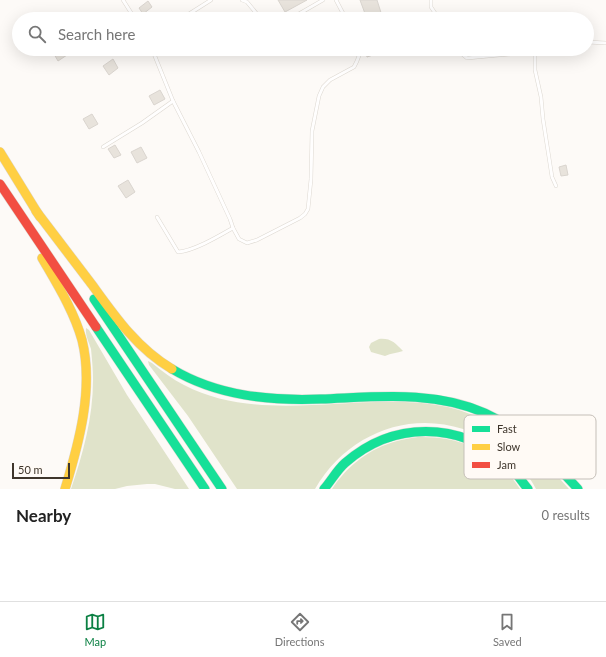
<!DOCTYPE html>
<style>
body{margin:0;font-family:Lato,sans-serif;background:#f6f6f6;color:#222}
.scale{position:absolute;left:12px;bottom:10px;width:58px;box-sizing:border-box;padding-left:4px;border:2px solid #3e352b;border-top:0;font-size:11px;line-height:14px;white-space:nowrap;color:#3e352b;-webkit-text-stroke:3px #fffaf5;paint-order:stroke}
.list{margin:0;padding:0;list-style:none}
h2{display:flex;justify-content:space-between;align-items:center;height:52px;margin:0;padding:0 16px;font-size:17px}
h2 small{font-size:13px;font-weight:400;color:#767676}
.icon{flex:none;width:22px;height:22px;fill:none;stroke:currentColor;stroke-width:2;stroke-linecap:round;stroke-linejoin:round}
.map{position:relative;flex:none;width:606px;height:489px;overflow:hidden}
.search{position:absolute;background:#fff;box-shadow:0 4px 16px #0002;left:12px;right:12px;top:12px;height:44px;display:flex;align-items:center;gap:10px;box-sizing:border-box;padding:0 14px;border-radius:22px;color:#767676;font-size:15px}
.sheet{height:112px;background:#fff}
nav{display:flex;justify-content:space-around;align-items:center;box-sizing:border-box;height:56px;border-top:1px solid #e0e0e0;background:#fff;font-size:11px;color:#767676}
nav a{display:grid;justify-items:center;gap:2px}
nav .on{color:#0b8043}
.map>svg:first-child{display:block}
</style>
<div class="map">
<svg width="606" height="489" viewBox="0 0 606 489">
<rect width="100%" height="100%" fill="#fdfaf7"/>
<!-- green -->
<g fill="#e0e3ca">
<path d="M 86,328 L 89,330 L 127,395 L 189,489 L 175,489 L 155,484 L 147,484 L 127,486 L 115,489 L 71,489 C 83,453 93,418 93,380 C 93,370 92,359 91,349 C 89,342 85,335 86,328 Z"/>
<path d="M 379,339 C 391,338 395,343 403,351 C 397,353 391,353 385,356 L 371,352 L 369,347 L 371,343 Z"/>
<path d="M 148,361 L 152,363 C 162,371 172,379 184,385 C 265,427 362,389 448,407 C 464,411 479,417 494,424 C 524,439 547,464 569,489 L 536,489 C 527,472 515,459 500,448 C 436,402 354,422 315,489 L 237,489 L 188,416 L 149,365 Z"/>
<path d="M 418,437 C 462,436 496,452 520,489 L 332,489 C 347,466 370,448 397,441 C 404,439 411,438 418,437 Z"/>
</g>
<!-- building -->
<g fill="#e8e3dc" stroke="#dad5cf">
<path d="M 278,0 L 307,0 L 285,12 Z"/>
<path d="M 360,0 L 377,0 L 383,19 L 367,19 Z"/>
<path d="M 148,1 L 152,7 L 143,14 L 139,8 Z"/>
<path d="M 63,49 L 67,55 L 58,61 L 54,54 Z"/>
<path d="M 365,49 L 388,49 L 388,50 L 367,57 Z"/>
<path d="M 113,59 L 118,68 L 109,75 L 103,66 Z"/>
<path d="M 160,90 L 165,99 L 154,105 L 149,96 Z"/>
<path d="M 92,114 L 98,124 L 89,129 L 83,119 Z"/>
<path d="M 115,145 L 121,155 L 114,158 L 108,149 Z"/>
<path d="M 141,147 L 147,158 L 137,163 L 131,152 Z"/>
<path d="M 566,165 L 568,175 L 561,176 L 559,167 Z"/>
<path d="M 128,180 L 135,192 L 126,198 L 118,186 Z"/>
</g>
<g fill="none" stroke-linecap="round" stroke-linejoin="round">
<!-- lane casing -->
<g stroke="#ddd8d1" stroke-width="4">
<g id="lane">
<path d="M 123,0 L 135,19"/>
<path d="M 242,0 L 247,2 L 261,19"/>
<path d="M 336,0 L 346,19"/>
<path d="M 431,0 L 431,7 L 439,19"/>
<path d="M 181,19 L 211,0"/>
<path d="M 290,19 L 323,0"/>
<path d="M 587,42 L 606,43"/>
<path d="M 152,49 L 173,101 L 199,152 L 230,219 L 233,228 L 239,239 L 247,243 L 257,240 L 300,218 L 305,214 L 308,209 L 311,179 L 312,131 L 319,96 L 323,87 L 330,80 L 354,67 L 357,61 L 360,53 L 359,49"/>
<path d="M 456,49 L 467,58 L 531,52 L 549,49"/>
<path d="M 535,52 L 535,70 L 541,97 L 543,119 L 552,177 L 556,186"/>
<path d="M 103,147 L 142,123 L 173,101"/>
<path d="M 157,217 L 178,252 C 194,251 219,236 233,228"/>
</g>
</g>
<!-- fast casing -->
<g stroke="#ddd8d1" stroke-width="10">
<g id="fast">
<path d="M 94,299 L 222,489"/>
<path d="M 96,327 L 205,489"/>
<path d="M 172,369 C 217,396 270,401 321,399 C 376,397 433,390 485,413 C 522,430 551,459 578,489"/>
<path d="M 324,489 C 331,481 337,470 345,463 C 393,421 459,421 506,463 C 515,470 521,481 528,489"/>
</g>
</g>
<!-- slow casing -->
<g stroke="#ddd8d1" stroke-width="10">
<g id="slow">
<path d="M 0,152 L 40,217"/>
<path d="M 36,211 C 55,236 74,261 93,286 C 116,318 138,349 172,369"/>
<path d="M 42,258 C 57,284 74,311 82,340 C 94,388 79,443 65,489"/>
</g>
</g>
<!-- jam casing -->
<g stroke="#ddd8d1" stroke-width="10">
<path id="jam" d="M 0,184 L 96,327"/>
</g>
<!-- lane -->
<use href="#lane" stroke="#fffefe" stroke-width="3"/>
<!-- fast -->
<use href="#fast" stroke="#16e098" stroke-width="9"/>
<!-- slow -->
<use href="#slow" stroke="#ffcf43" stroke-width="9"/>
<!-- jam -->
<use href="#jam" stroke="#f24e42" stroke-width="9"/>
</g>
<!-- legend -->
<rect x="464" y="415" width="132" height="64" rx="6" fill="#fffaf5" stroke="#c5bfb8" stroke-width="1"/>
<rect x="472" y="426" width="18" height="6" fill="#16e098"/>
<rect x="472" y="444" width="18" height="6" fill="#ffcf43"/>
<rect x="472" y="462" width="18" height="6" fill="#f24e42"/>
<g font-size="11" fill="#3e352b">
<text x="497" y="433">Fast</text>
<text x="497" y="451">Slow</text>
<text x="497" y="469">Jam</text>
</g>
</svg>
<div class="scale">50 m</div>
<div class="search"><svg class="icon" aria-label="search" viewBox="0 0 24 24"><circle cx="10" cy="10" r="6"/><path d="M15 15l6 6"/></svg>Search here</div>
</div>
<section class="sheet">
<h2>Nearby<small>0 results</small></h2>
<ul class="list">
</ul>
</section>
<nav>
<a class="on"><svg class="icon" aria-label="map" viewBox="0 0 24 24"><path d="M3 6l6-2 6 2 6-2v14l-6 2-6-2-6 2zM9 4v14M15 6v14"/></svg>Map</a>
<a><svg class="icon" aria-label="directions" viewBox="0 0 24 24"><path d="M12 3l9 9-9 9-9-9zM9 14v-3h6M13 9l2 2-2 2"/></svg>Directions</a>
<a><svg class="icon" aria-label="saved" viewBox="0 0 24 24"><path d="M7 4h10v16l-5-4-5 4z"/></svg>Saved</a>
</nav>
